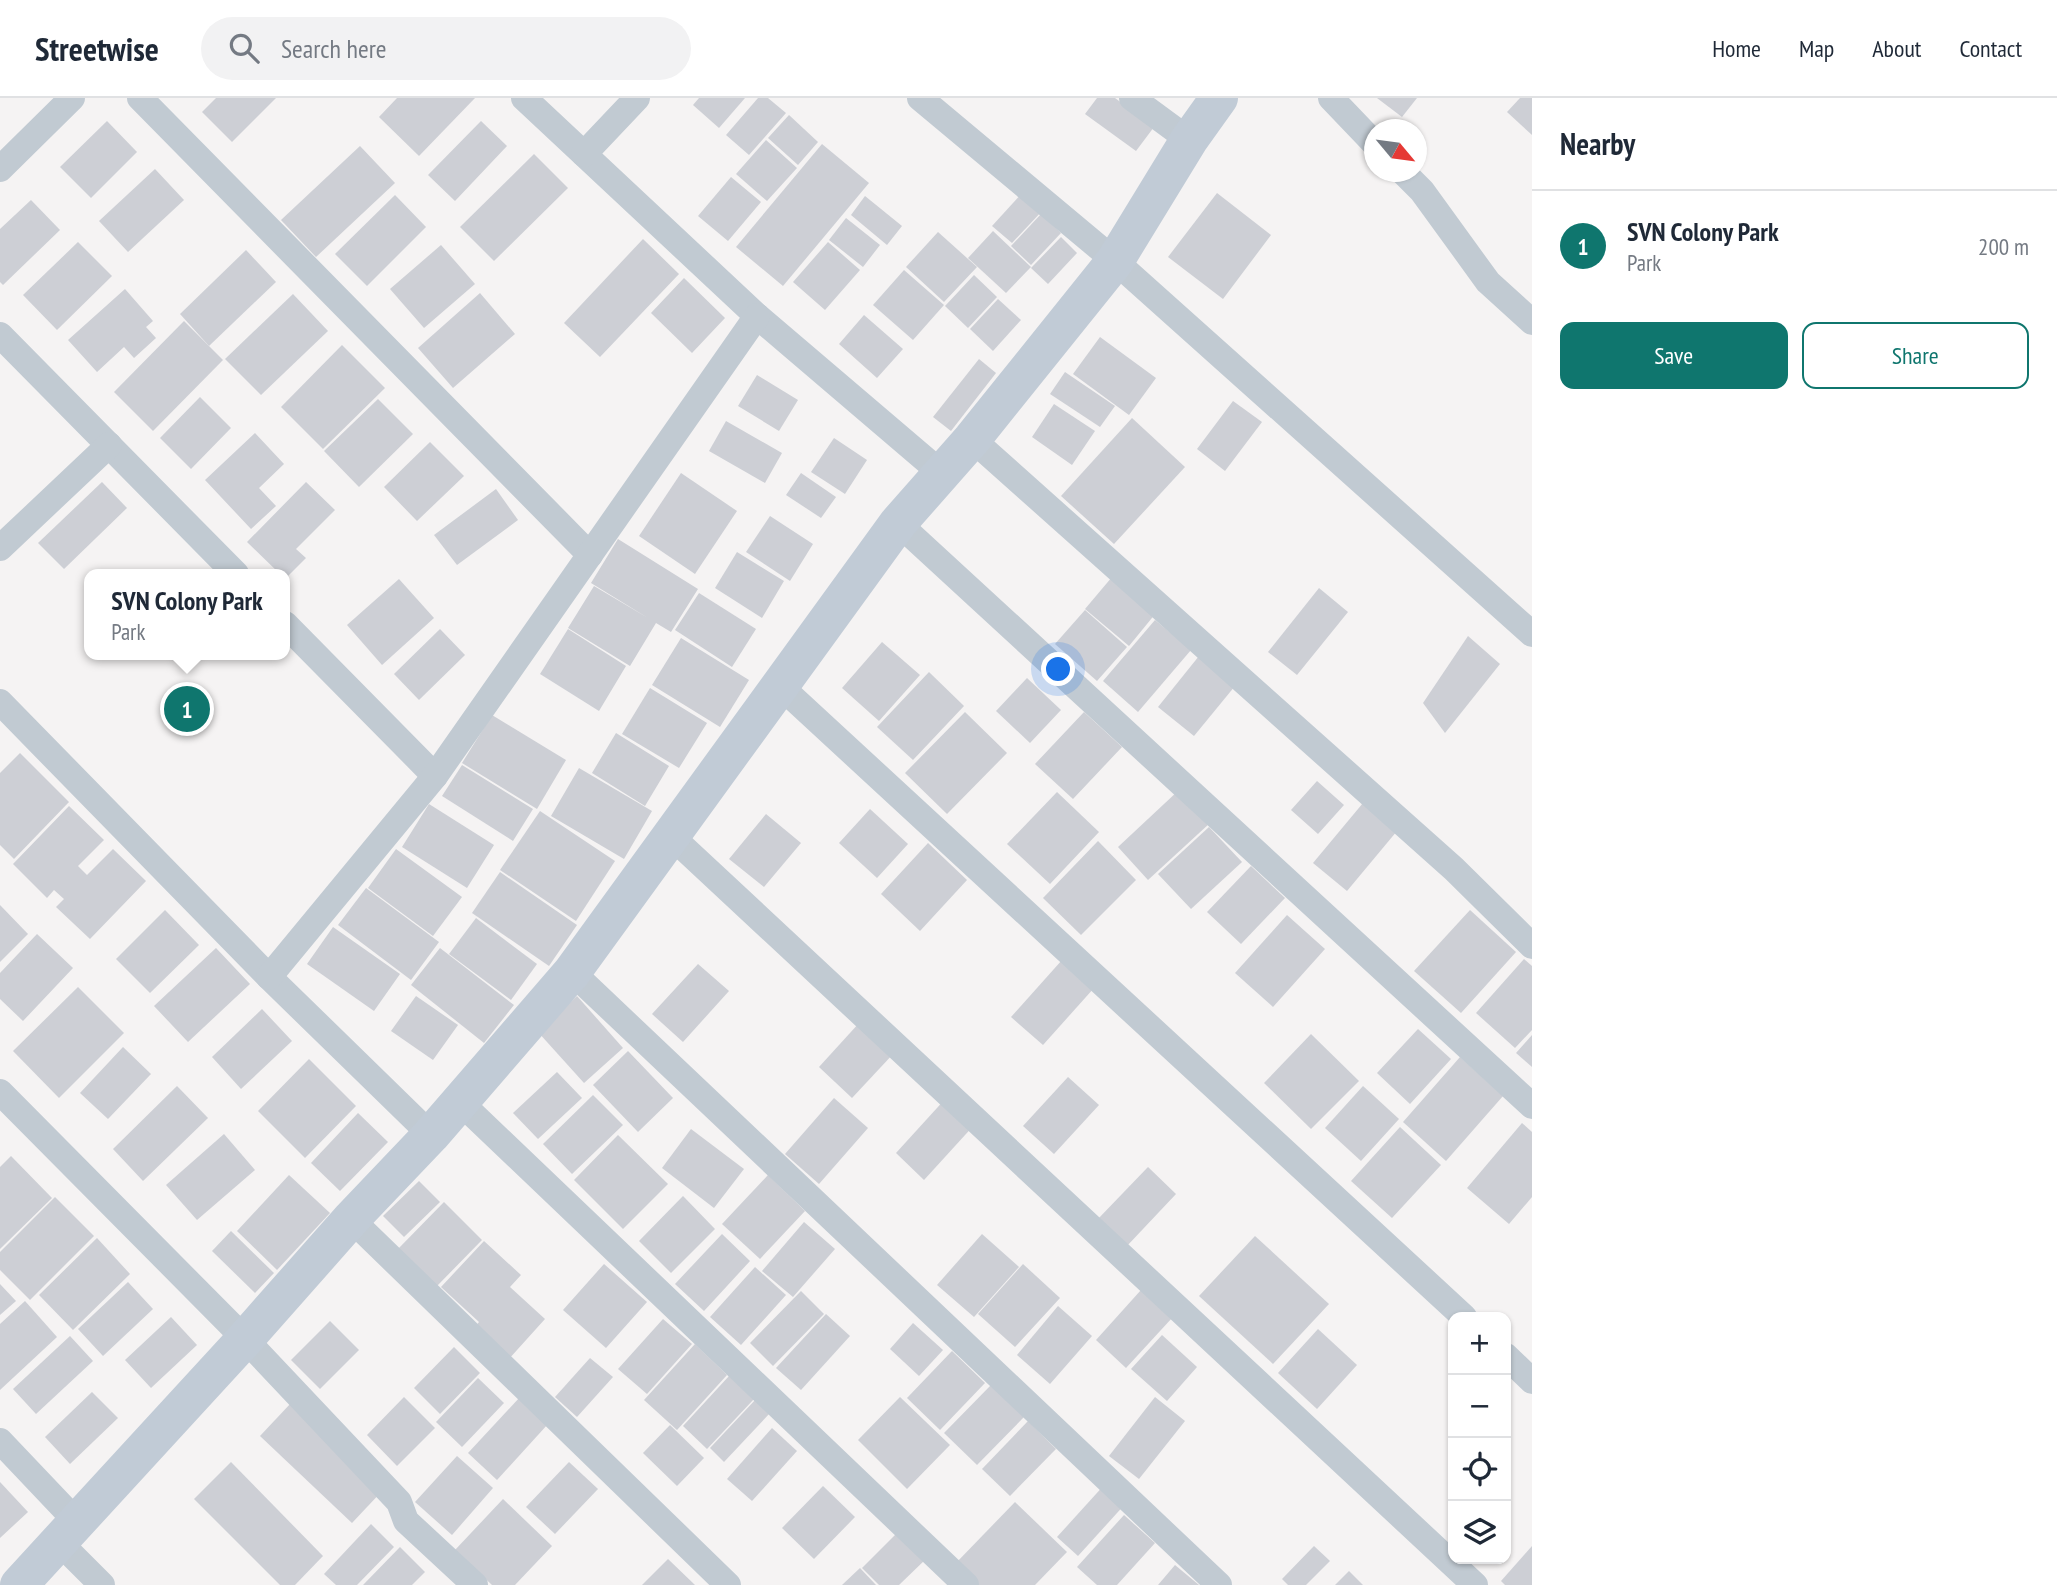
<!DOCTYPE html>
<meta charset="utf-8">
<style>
body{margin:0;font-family:"PT Sans Narrow",sans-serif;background:#f2f2f3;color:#1f2937}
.controls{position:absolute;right:21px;bottom:21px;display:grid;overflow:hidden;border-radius:14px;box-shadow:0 2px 5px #0004}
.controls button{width:63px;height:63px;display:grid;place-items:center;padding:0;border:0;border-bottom:2px solid #e0e1e3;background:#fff;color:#1f2937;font:35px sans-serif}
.compass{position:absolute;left:1364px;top:21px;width:63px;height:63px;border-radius:50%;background:#fff;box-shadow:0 2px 5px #0004;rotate:119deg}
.you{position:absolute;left:1059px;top:572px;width:24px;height:24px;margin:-18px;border:5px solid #fff;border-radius:50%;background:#1a73e8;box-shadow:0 0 0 10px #1a73e833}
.badge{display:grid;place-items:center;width:46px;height:46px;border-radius:50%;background:#0f766e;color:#fff;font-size:23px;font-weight:700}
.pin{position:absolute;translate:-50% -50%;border:4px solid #fff;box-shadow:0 2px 7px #0006}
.popup{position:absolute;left:84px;top:471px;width:206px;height:91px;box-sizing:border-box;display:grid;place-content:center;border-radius:14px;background:#fff;filter:drop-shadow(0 2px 5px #0005);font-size:23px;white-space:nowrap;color:#747a83}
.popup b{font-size:26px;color:#1f2937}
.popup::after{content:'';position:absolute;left:50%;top:100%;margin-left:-14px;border:14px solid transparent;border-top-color:#fff}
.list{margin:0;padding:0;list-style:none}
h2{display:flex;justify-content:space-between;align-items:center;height:91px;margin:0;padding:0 28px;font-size:30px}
h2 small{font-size:23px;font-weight:400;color:#747a83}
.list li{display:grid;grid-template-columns:46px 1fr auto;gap:21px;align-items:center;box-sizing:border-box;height:112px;padding:0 28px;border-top:2px solid #e0e1e3}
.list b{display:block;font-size:26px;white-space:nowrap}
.list p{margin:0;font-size:23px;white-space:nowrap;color:#747a83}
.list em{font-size:23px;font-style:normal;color:#747a83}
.actions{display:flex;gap:14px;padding:21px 28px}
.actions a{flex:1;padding:16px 0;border:2px solid #0f766e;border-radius:14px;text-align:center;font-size:24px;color:#0f766e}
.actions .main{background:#0f766e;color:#fff}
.icon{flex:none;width:38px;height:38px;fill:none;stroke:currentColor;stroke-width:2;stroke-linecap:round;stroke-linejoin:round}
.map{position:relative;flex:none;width:1532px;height:1487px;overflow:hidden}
header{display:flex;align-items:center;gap:42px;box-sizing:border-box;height:98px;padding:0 35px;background:#fff;border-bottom:2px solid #e0e1e3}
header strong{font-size:33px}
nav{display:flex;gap:38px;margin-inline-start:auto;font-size:24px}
.search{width:490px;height:63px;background:#f2f2f3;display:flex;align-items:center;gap:18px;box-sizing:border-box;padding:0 24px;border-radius:38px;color:#747a83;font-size:26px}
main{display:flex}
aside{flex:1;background:#fff}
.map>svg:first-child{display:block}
</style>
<header>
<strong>Streetwise</strong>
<div class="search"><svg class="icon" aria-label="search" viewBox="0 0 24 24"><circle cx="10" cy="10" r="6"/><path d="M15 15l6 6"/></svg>Search here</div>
<nav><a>Home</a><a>Map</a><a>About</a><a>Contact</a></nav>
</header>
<main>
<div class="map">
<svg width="1532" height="1487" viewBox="0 0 1532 1487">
<rect width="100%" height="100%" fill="#f5f3f3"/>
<!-- building -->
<g fill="#cdcfd5">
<path d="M 216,0 L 276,0 L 232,44 L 202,14 Z"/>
<path d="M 397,0 L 475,0 L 419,58 L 379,19 Z"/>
<path d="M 699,0 L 745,0 L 719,30 L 693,7 Z"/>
<path d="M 758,0 L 768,0 L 786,15 L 749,57 L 726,37 Z"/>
<path d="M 1097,0 L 1115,0 L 1154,29 L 1136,53 L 1085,16 Z"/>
<path d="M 1377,0 L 1417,0 L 1402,19 Z"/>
<path d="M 1520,0 L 1532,0 L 1532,37 L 1507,14 Z"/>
<path d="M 789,17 L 818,44 L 798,67 L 768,40 Z"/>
<path d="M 107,23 L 137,54 L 91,100 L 60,69 Z"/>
<path d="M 481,23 L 507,48 L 455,103 L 428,77 Z"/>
<path d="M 766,42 L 797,70 L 767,103 L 736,76 Z"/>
<path d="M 822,46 L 869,85 L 783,188 L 736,149 Z"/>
<path d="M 360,48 L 395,85 L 316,159 L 281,122 Z"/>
<path d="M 534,56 L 568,90 L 494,163 L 460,129 Z"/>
<path d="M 155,71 L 184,102 L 128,154 L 99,123 Z"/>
<path d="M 731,79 L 761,104 L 728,143 L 698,118 Z"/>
<path d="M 1023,94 L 1043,112 L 1012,145 L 992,128 Z"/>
<path d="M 1217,95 L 1271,137 L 1223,201 L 1168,159 Z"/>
<path d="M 395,97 L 426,129 L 367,188 L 335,156 Z"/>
<path d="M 865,98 L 902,128 L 887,147 L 851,117 Z"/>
<path d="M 31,102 L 60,132 L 3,187 L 0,184 L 0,131 Z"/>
<path d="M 1041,116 L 1061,135 L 1031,167 L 1011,148 Z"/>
<path d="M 846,120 L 880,147 L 863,169 L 829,142 Z"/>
<path d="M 993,133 L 1031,169 L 1006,195 L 968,160 Z"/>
<path d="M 938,134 L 977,169 L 944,204 L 906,169 Z"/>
<path d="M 1061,139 L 1077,155 L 1048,186 L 1031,170 Z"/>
<path d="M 643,141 L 679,176 L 600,259 L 564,225 Z"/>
<path d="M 78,144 L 112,178 L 57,232 L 23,197 Z"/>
<path d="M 828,144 L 860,172 L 825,212 L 793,184 Z"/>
<path d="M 441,147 L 475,186 L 424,230 L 390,191 Z"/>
<path d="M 246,152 L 276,184 L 209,248 L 180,216 Z"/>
<path d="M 904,172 L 944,207 L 913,242 L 873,207 Z"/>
<path d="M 974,177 L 997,199 L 968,230 L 945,208 Z"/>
<path d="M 684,180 L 725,220 L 692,255 L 651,215 Z"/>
<path d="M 125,191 L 153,223 L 146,229 L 156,240 L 134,260 L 124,249 L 97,274 L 68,242 Z"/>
<path d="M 480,195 L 515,236 L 453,290 L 418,250 Z"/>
<path d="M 293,196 L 328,233 L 261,297 L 225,261 Z"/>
<path d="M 998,201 L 1021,222 L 993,253 L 970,231 Z"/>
<path d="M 864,217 L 903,251 L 877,280 L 839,246 Z"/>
<path d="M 184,223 L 223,262 L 153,333 L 114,294 Z"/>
<path d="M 1100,239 L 1156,280 L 1129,317 L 1073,276 Z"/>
<path d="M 342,247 L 385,290 L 323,351 L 281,309 Z"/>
<path d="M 979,261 L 996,275 L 951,333 L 933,319 Z"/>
<path d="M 1065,274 L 1115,308 L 1100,329 L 1050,296 Z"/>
<path d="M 757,277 L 798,302 L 779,333 L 738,308 Z"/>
<path d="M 200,299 L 231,330 L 191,371 L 160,340 Z"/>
<path d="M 378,301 L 413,336 L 359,389 L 324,353 Z"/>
<path d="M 1233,303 L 1262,324 L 1225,373 L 1197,351 Z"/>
<path d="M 1054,306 L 1095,333 L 1072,367 L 1032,339 Z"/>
<path d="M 1132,320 L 1185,369 L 1114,446 L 1061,398 Z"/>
<path d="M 726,323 L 782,355 L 765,385 L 709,353 Z"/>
<path d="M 255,335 L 284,366 L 259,390 L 276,408 L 251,431 L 205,382 Z"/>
<path d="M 834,340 L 867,362 L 845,396 L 811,374 Z"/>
<path d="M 430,344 L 464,378 L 417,423 L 384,389 Z"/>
<path d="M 681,375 L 737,413 L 695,476 L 639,438 Z"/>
<path d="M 801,375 L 836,399 L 821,420 L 786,397 Z"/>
<path d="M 102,384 L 127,410 L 64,471 L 38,445 Z"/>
<path d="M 306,384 L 335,412 L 296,451 L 306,460 L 285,481 L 285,476 L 280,476 L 247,444 Z"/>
<path d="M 496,391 L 518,422 L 457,467 L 434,437 Z"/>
<path d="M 770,418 L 813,446 L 790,483 L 746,454 Z"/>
<path d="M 618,441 L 698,491 L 671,534 L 656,525 L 630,568 L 568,530 L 594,488 L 648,520 L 591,485 Z"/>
<path d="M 737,454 L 784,483 L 762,520 L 715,490 Z"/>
<path d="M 1112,479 L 1156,515 L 1129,548 L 1085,511 Z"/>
<path d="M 399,481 L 434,520 L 382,567 L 347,527 Z"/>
<path d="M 1319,490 L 1348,514 L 1297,577 L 1268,554 Z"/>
<path d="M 699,495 L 756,531 L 732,569 L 675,532 Z"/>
<path d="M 1085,512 L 1127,549 L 1097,583 L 1055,546 Z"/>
<path d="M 1155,522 L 1191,552 L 1138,614 L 1103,583 Z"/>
<path d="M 440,531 L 465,557 L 419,602 L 394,576 Z"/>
<path d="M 568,531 L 626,568 L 599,613 L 540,576 Z"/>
<path d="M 1468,538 L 1500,566 L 1445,635 L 1423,605 Z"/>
<path d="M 681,540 L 749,582 L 720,629 L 652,587 Z"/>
<path d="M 882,544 L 920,577 L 879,623 L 842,590 Z"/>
<path d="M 1199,558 L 1235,588 L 1194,638 L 1158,609 Z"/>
<path d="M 929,574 L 964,608 L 913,662 L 877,629 Z"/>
<path d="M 1027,580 L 1061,612 L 1030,645 L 996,613 Z"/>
<path d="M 650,590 L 707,625 L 679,670 L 622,636 Z"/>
<path d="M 965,614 L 1007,655 L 947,716 L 905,675 Z"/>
<path d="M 1084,614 L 1122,649 L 1073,701 L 1035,666 Z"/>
<path d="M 492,617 L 566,662 L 537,711 L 462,665 Z"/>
<path d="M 616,635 L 669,668 L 645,708 L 592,675 Z"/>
<path d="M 20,655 L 69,704 L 14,761 L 0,747 L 0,675 Z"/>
<path d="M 462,667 L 533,711 L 513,743 L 442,698 Z"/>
<path d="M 579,670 L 652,713 L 624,761 L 551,718 Z"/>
<path d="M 1317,683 L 1344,707 L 1318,736 L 1291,712 Z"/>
<path d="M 1179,692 L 1210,725 L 1148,782 L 1118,749 Z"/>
<path d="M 1057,694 L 1099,734 L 1050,786 L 1007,746 Z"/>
<path d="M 1363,705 L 1397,733 L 1347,793 L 1313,765 Z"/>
<path d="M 429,706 L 494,747 L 467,790 L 402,749 Z"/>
<path d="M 69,708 L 104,742 L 78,768 L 87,777 L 113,751 L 146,783 L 90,841 L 56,809 L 64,801 L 54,792 L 47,800 L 13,766 Z"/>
<path d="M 870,711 L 908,746 L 877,780 L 839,745 Z"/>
<path d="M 540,713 L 615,763 L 576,823 L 500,772 Z"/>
<path d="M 766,716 L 801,745 L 764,789 L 729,761 Z"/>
<path d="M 1209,729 L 1242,764 L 1191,811 L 1158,776 Z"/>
<path d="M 1098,743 L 1136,782 L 1081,837 L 1043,800 Z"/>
<path d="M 928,745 L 967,782 L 920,833 L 881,796 Z"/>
<path d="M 396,751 L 462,799 L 433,838 L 368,790 Z"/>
<path d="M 1251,768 L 1285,800 L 1241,846 L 1207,814 Z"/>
<path d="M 500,774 L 577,827 L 549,868 L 472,815 Z"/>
<path d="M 366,790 L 439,844 L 411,882 L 338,827 Z"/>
<path d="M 0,807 L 28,836 L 0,864 Z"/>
<path d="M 165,812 L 199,847 L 150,895 L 116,861 Z"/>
<path d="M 1470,812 L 1516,854 L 1461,915 L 1414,873 Z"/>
<path d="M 1287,817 L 1325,851 L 1273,909 L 1235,875 Z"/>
<path d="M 476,820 L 537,866 L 511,902 L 449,856 Z"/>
<path d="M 333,829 L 400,876 L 374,913 L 307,866 Z"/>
<path d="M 37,836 L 73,870 L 23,923 L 0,901 L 0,875 Z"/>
<path d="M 216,850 L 250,886 L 188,944 L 154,908 Z"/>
<path d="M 440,850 L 514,907 L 484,945 L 411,887 Z"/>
<path d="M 1524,861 L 1532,868 L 1532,932 L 1515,950 L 1476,915 Z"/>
<path d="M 1062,862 L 1094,890 L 1043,947 L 1011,919 Z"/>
<path d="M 698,866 L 729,893 L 683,944 L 652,916 Z"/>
<path d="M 78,889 L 124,935 L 59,1000 L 13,953 Z"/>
<path d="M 416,898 L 458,927 L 433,962 L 391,933 Z"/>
<path d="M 577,898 L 623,950 L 584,985 L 538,934 Z"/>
<path d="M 262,911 L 292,943 L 241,991 L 212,959 Z"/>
<path d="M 860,924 L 894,955 L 852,1000 L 819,969 Z"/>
<path d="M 1418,931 L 1451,961 L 1410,1006 L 1377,975 Z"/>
<path d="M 1311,936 L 1359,983 L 1311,1031 L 1264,985 Z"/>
<path d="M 1532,937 L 1532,969 L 1516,955 Z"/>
<path d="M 123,949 L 151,976 L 108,1021 L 80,995 Z"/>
<path d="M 628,953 L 673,1000 L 638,1034 L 593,987 Z"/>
<path d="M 1460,959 L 1503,998 L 1446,1063 L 1403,1024 Z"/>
<path d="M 309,961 L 356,1008 L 305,1060 L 258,1013 Z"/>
<path d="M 557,974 L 582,1000 L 538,1041 L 513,1015 Z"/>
<path d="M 1068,979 L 1099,1007 L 1054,1056 L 1023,1028 Z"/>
<path d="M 177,988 L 208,1020 L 143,1083 L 113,1051 Z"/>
<path d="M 1363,988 L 1399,1021 L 1361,1063 L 1325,1030 Z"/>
<path d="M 593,997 L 623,1027 L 572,1076 L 543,1046 Z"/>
<path d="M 947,999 L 976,1025 L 924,1082 L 896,1055 Z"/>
<path d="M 834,1000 L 868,1030 L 819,1086 L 785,1056 Z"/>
<path d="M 358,1015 L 388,1044 L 340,1093 L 311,1065 Z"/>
<path d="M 1522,1025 L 1532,1034 L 1532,1099 L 1509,1126 L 1467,1090 Z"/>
<path d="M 1400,1029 L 1441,1067 L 1392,1120 L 1351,1083 Z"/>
<path d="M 691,1031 L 744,1071 L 714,1110 L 662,1070 Z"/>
<path d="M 224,1036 L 255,1072 L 197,1122 L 166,1087 Z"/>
<path d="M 618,1037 L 668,1086 L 623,1131 L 574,1082 Z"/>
<path d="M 11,1058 L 52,1100 L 0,1151 L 0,1069 Z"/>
<path d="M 1148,1069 L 1176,1096 L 1126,1149 L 1097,1122 Z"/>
<path d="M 289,1077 L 330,1115 L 277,1172 L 237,1133 Z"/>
<path d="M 768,1077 L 805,1113 L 760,1161 L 722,1126 Z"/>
<path d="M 419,1083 L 440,1104 L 404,1139 L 383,1118 Z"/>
<path d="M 683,1098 L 715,1131 L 671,1175 L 639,1143 Z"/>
<path d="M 55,1099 L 94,1138 L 30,1202 L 0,1172 L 0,1154 Z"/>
<path d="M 444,1104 L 482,1142 L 437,1188 L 398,1151 Z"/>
<path d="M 804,1124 L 835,1151 L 793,1199 L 762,1173 Z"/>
<path d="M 231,1133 L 274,1175 L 255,1195 L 212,1153 Z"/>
<path d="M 722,1136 L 750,1163 L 704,1213 L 675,1186 Z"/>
<path d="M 982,1136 L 1019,1169 L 974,1219 L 937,1187 Z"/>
<path d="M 1255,1138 L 1329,1206 L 1273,1266 L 1199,1198 Z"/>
<path d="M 97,1140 L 130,1176 L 73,1232 L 39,1197 Z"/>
<path d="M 484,1143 L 521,1177 L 510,1189 L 545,1221 L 508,1262 L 474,1230 L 479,1224 L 441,1189 Z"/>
<path d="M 604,1166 L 647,1204 L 606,1250 L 563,1212 Z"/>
<path d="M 1023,1166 L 1060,1200 L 1015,1249 L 978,1216 Z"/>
<path d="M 755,1169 L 786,1197 L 741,1247 L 710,1219 Z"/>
<path d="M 128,1184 L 153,1211 L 103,1258 L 78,1231 Z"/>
<path d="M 0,1186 L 16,1203 L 0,1217 Z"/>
<path d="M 1141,1192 L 1172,1220 L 1126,1270 L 1096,1242 Z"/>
<path d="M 801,1193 L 824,1216 L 773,1268 L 750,1245 Z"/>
<path d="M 25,1203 L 57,1239 L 0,1292 L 0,1226 Z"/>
<path d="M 1058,1208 L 1092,1238 L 1050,1286 L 1017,1257 Z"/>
<path d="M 826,1216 L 850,1238 L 801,1292 L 776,1270 Z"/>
<path d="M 171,1219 L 197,1247 L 151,1290 L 125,1262 Z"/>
<path d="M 663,1221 L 692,1246 L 647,1296 L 618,1271 Z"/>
<path d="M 330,1223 L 359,1252 L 320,1291 L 291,1262 Z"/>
<path d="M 913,1225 L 943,1252 L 919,1278 L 890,1251 Z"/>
<path d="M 1318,1231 L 1357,1267 L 1317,1311 L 1278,1275 Z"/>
<path d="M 1162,1237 L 1197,1269 L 1167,1303 L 1131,1271 Z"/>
<path d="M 70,1238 L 93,1263 L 36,1316 L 13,1291 Z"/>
<path d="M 695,1246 L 727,1277 L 677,1332 L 644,1302 Z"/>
<path d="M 454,1249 L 480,1275 L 440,1316 L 414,1290 Z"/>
<path d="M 952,1253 L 985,1285 L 940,1332 L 907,1300 Z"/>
<path d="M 590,1260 L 613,1279 L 577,1319 L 555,1299 Z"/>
<path d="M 729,1278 L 754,1301 L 707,1351 L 683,1328 Z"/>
<path d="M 478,1280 L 504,1305 L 462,1349 L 436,1324 Z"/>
<path d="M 991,1287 L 1024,1319 L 977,1367 L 944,1335 Z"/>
<path d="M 92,1294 L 118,1320 L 70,1366 L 45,1339 Z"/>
<path d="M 404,1299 L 435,1330 L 397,1368 L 367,1337 Z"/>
<path d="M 520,1299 L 548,1326 L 497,1382 L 468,1355 Z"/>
<path d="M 900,1299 L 950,1347 L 907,1391 L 858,1342 Z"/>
<path d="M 1155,1299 L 1185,1323 L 1139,1381 L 1109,1358 Z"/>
<path d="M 756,1301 L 770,1315 L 724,1364 L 710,1350 Z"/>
<path d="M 291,1305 L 383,1392 L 352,1425 L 260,1338 Z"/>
<path d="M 1028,1323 L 1056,1351 L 1010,1398 L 982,1371 Z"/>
<path d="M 670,1327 L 704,1360 L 677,1388 L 643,1355 Z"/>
<path d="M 772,1330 L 797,1353 L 752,1403 L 727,1381 Z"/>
<path d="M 457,1358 L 493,1390 L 452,1437 L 415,1404 Z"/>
<path d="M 231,1364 L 323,1458 L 295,1487 L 280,1487 L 194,1401 Z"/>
<path d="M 569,1364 L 598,1391 L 555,1436 L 526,1409 Z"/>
<path d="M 0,1384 L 28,1414 L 0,1440 Z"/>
<path d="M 1106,1385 L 1127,1404 L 1078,1458 L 1057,1439 Z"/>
<path d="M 823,1388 L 855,1419 L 814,1461 L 782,1430 Z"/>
<path d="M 503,1401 L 552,1448 L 515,1487 L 492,1487 L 455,1452 Z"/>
<path d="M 1015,1404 L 1067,1454 L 1035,1487 L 977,1487 L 955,1466 Z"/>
<path d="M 1124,1417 L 1155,1445 L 1117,1487 L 1097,1487 L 1077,1469 Z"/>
<path d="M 371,1426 L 394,1449 L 357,1487 L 336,1487 L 324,1476 Z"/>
<path d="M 900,1432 L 927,1460 L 899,1487 L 879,1487 L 862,1470 Z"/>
<path d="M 1314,1448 L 1330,1463 L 1306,1487 L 1288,1487 L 1282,1481 Z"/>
<path d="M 1532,1448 L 1532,1487 L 1505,1487 L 1501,1483 Z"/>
<path d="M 400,1449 L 425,1474 L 412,1487 L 363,1487 Z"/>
<path d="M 668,1461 L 695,1487 L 642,1487 Z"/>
<path d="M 1175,1467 L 1199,1487 L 1158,1487 Z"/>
<path d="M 860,1470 L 876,1487 L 842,1487 Z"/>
<path d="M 1349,1473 L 1363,1487 L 1335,1487 Z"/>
</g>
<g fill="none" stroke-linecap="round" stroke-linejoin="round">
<!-- street -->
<g stroke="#c1cad2" stroke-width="26">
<path d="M 140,0 L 590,457"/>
<path d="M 524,0 L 757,218 L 940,374"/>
<path d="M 920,0 L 1115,163 L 1532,536"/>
<path d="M 1132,0 L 1189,42"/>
<path d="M 1331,0 L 1374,45"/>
<path d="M 584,56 L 637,0"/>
<path d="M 0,71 L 72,0"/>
<path d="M 1403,74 L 1422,93 L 1488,184 L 1532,224"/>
<path d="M 0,237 L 236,476"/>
<path d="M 972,341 L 1454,771 L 1532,848"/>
<path d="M 898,425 L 1532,1008"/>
<path d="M 0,450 L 109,347"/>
<path d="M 285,526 L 435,678"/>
<path d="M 779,587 L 1464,1219"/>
<path d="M 0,604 L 269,879 L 431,1037"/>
<path d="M 671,738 L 1475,1487"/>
<path d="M 572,874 L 1219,1487"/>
<path d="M 269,879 L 435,678 L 757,218"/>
<path d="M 0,994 L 245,1241 L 399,1404 L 406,1423 L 475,1487"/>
<path d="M 460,1004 L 966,1487"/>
<path d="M 351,1121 L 728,1487"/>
<path d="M 1506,1258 L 1532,1283"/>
<path d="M 0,1343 L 76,1423"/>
<path d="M 58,1443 L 102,1487"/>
</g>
<!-- secondary -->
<path stroke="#c1cbd6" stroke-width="38" d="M 19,1487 L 245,1241 L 351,1121 L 431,1037 L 572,874 L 898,425 L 972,341 L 1115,163 L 1189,42 L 1219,0"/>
</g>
</svg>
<div class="controls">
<button>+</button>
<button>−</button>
<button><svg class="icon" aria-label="locate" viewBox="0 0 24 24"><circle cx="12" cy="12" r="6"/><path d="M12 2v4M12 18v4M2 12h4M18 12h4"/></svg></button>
<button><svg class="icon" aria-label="layers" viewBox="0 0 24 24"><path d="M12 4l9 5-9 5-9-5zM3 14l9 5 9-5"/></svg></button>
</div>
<svg class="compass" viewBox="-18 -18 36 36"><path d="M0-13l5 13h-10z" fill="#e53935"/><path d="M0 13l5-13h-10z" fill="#747a83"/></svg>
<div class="you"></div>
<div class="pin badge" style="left:187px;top:611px">1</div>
<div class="popup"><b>SVN Colony Park</b>Park</div>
</div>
<aside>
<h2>Nearby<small></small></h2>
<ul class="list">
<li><span class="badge">1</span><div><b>SVN Colony Park</b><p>Park</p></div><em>200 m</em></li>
</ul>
<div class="actions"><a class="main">Save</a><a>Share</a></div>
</aside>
</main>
